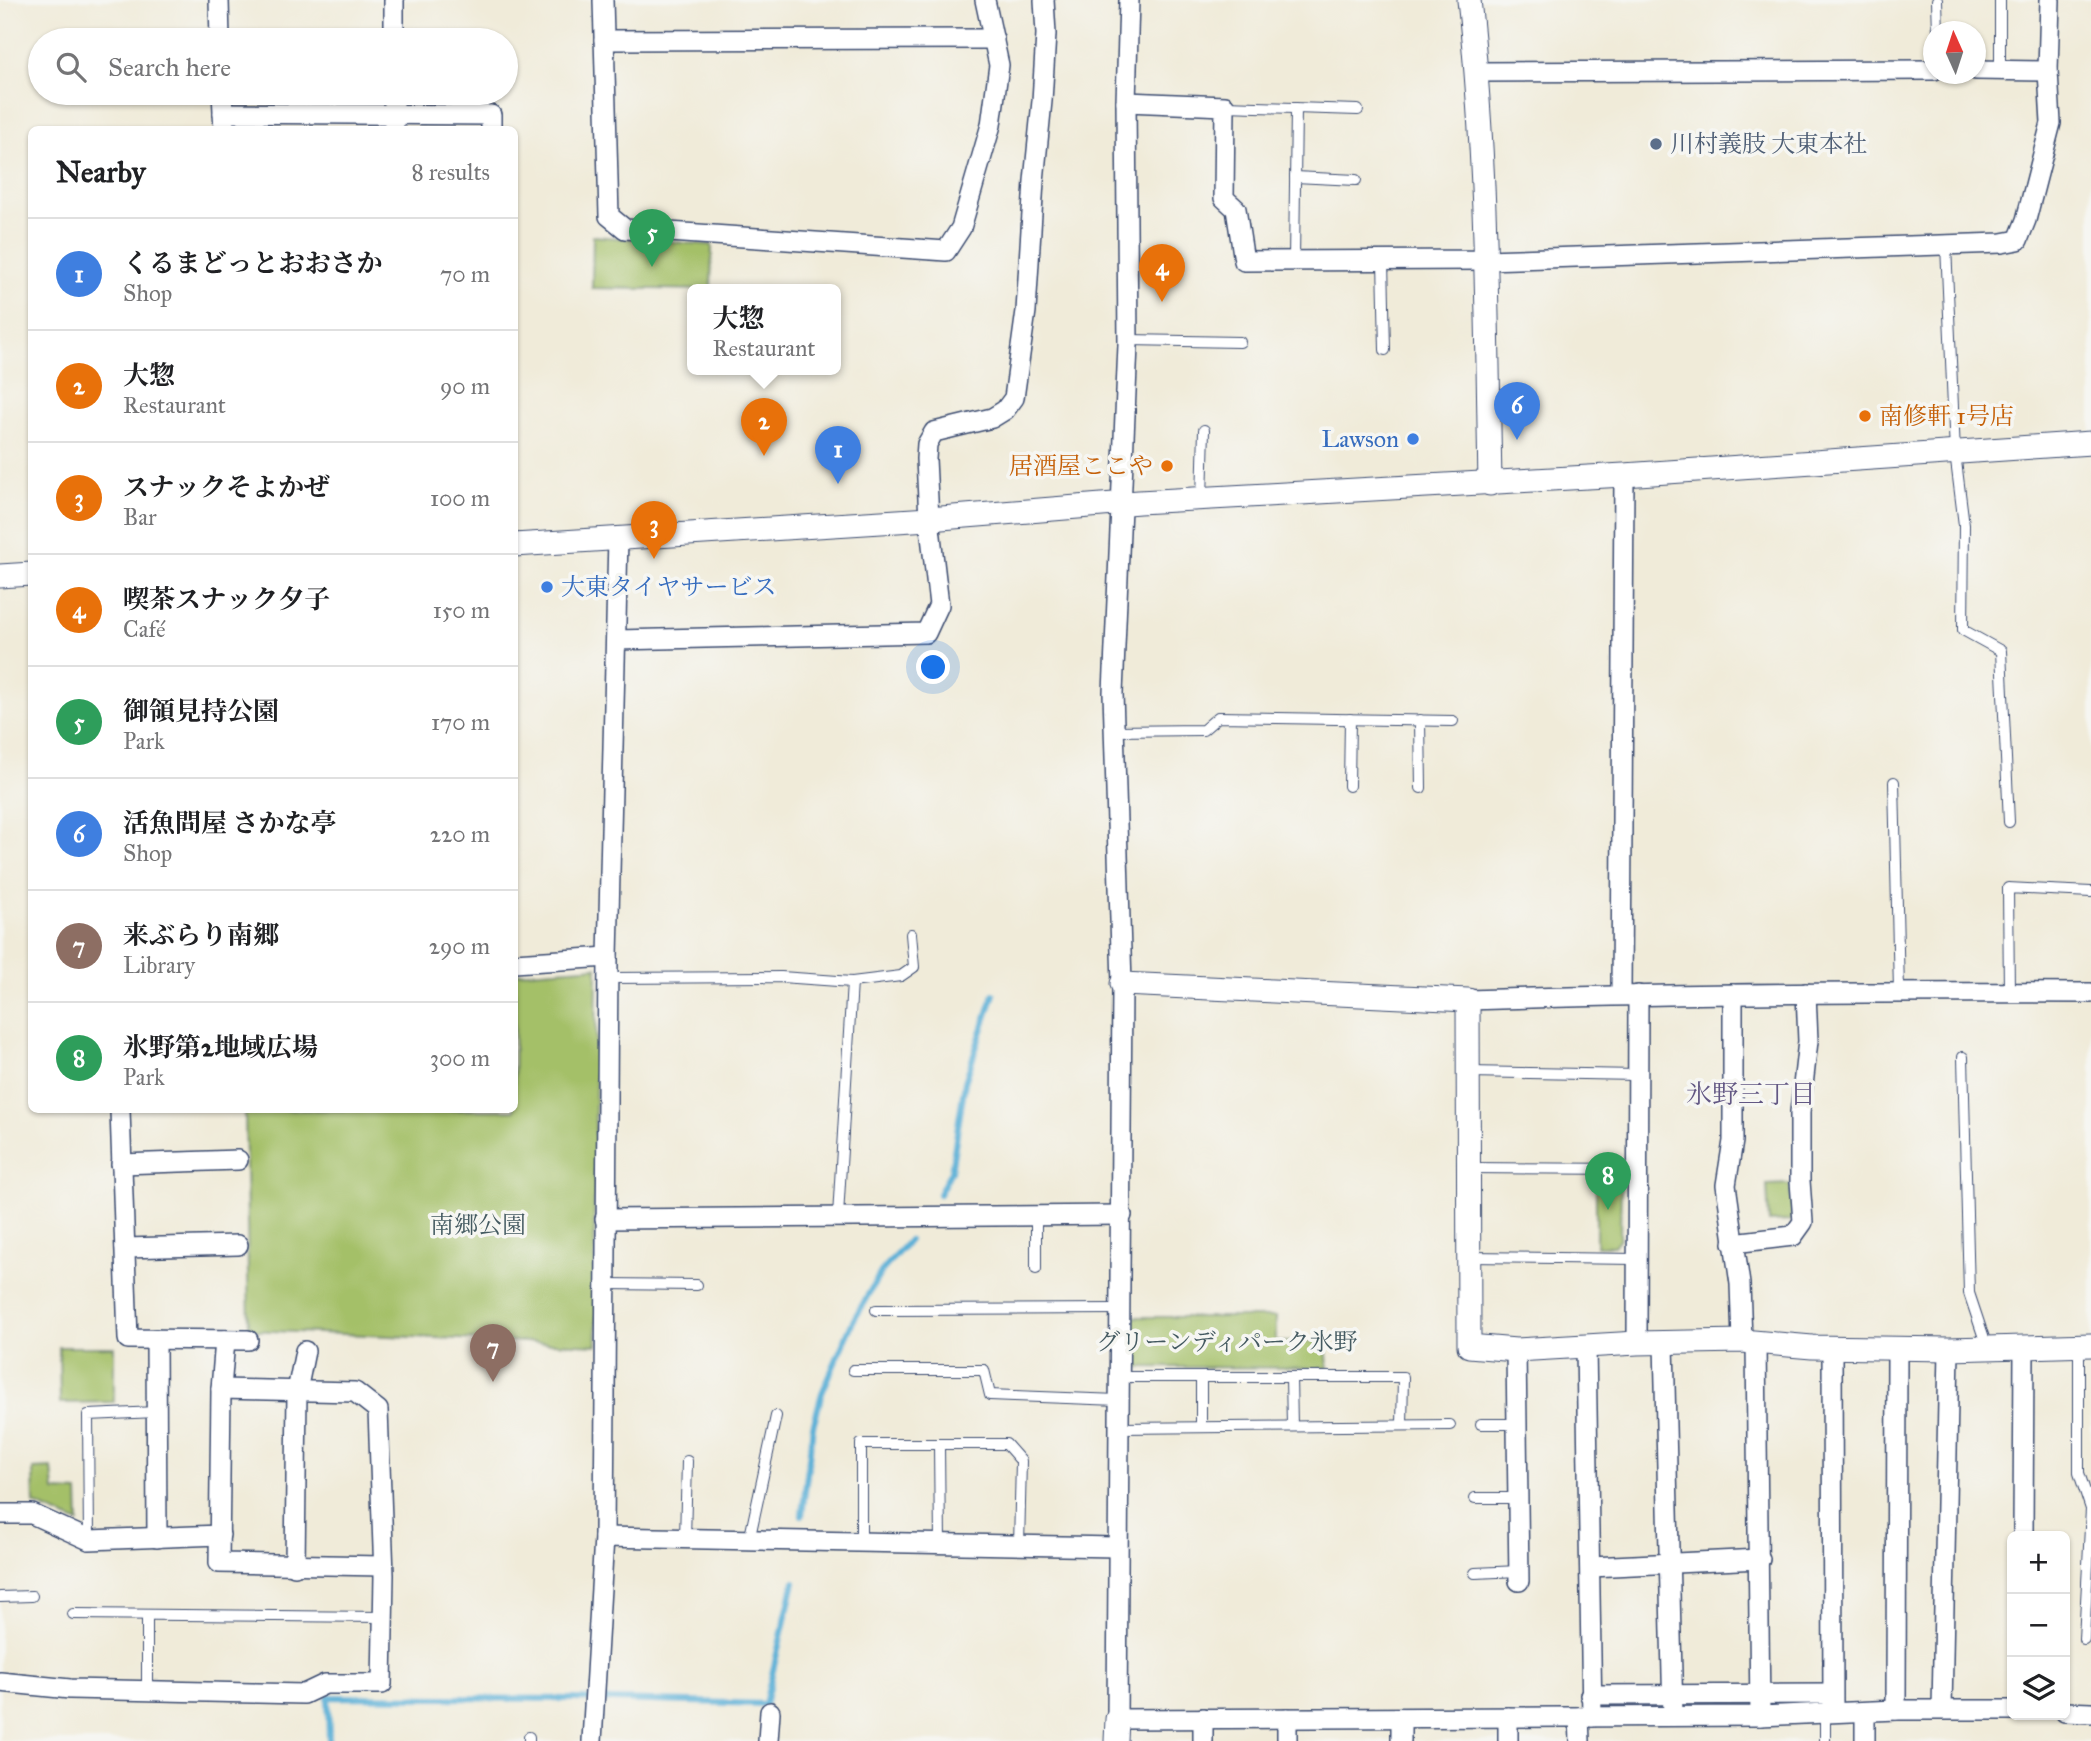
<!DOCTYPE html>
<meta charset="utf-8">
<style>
body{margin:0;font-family:"IM FELL Great Primer","Noto Serif JP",serif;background:#f6f6f6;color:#202124}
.controls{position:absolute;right:21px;bottom:21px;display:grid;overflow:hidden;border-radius:10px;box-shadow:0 2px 5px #0004}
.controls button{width:63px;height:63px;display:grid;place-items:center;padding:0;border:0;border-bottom:2px solid #e0e0e0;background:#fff;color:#202124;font:35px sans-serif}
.compass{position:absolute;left:1923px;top:21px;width:63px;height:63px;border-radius:50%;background:#fff;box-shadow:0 2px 5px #0004;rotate:357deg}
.you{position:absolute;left:934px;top:668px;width:24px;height:24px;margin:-18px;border:5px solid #fff;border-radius:50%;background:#1a73e8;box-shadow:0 0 0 10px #1a73e833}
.badge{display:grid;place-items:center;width:46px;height:46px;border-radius:50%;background:#ea580c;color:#fff;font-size:23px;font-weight:700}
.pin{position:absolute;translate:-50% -58px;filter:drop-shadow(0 2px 4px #0008)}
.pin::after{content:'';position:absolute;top:37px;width:24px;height:21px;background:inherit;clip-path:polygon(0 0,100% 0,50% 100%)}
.popup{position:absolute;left:687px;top:284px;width:154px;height:91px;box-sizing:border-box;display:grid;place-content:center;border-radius:10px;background:#fff;filter:drop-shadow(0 2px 5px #0005);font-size:23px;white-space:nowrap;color:#757577}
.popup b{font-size:26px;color:#202124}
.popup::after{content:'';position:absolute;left:50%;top:100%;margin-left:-14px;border:14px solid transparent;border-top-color:#fff}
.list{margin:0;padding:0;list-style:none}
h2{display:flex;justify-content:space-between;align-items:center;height:91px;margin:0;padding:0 28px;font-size:30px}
h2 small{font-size:23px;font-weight:400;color:#757577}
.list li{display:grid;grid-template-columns:46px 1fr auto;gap:21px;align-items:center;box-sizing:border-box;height:112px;padding:0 28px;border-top:2px solid #e0e0e0}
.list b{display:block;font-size:26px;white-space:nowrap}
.list p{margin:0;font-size:23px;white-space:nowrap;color:#757577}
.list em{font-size:23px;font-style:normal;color:#757577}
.icon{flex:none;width:38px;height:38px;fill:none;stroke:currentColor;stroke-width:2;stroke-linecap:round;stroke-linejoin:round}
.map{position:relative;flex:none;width:2091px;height:1741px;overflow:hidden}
.search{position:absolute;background:#fff;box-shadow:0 2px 5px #0004;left:28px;top:28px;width:490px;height:77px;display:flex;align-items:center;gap:18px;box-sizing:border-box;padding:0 24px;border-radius:38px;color:#757577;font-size:26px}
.panel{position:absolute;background:#fff;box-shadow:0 2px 5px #0004;left:28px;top:126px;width:490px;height:987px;border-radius:10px}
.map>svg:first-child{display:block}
</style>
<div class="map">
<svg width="2091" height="1741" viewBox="0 0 2091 1741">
<rect width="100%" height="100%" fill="#f6f6f2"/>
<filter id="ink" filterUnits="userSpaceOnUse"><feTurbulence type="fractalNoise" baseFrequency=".0143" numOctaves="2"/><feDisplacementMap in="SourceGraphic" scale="14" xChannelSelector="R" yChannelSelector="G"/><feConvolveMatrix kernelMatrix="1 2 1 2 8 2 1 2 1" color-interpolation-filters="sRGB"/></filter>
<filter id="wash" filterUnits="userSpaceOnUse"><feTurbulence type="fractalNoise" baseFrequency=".00686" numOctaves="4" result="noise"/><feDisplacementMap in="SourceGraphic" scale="28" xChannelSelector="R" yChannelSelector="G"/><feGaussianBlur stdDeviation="1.57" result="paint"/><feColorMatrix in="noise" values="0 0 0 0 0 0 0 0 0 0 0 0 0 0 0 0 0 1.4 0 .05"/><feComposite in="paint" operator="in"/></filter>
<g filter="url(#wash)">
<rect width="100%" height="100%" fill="#f0ebd9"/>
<!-- green -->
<g fill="#a4c067" stroke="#607862" stroke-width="2">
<path d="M 593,236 L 712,245 L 711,290 L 592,288 Z"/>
<path d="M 597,967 L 594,1216 L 597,1345 L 249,1330 L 245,1110 L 514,1110 L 515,973 Z"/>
<path d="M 1596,1182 L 1621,1182 L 1620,1238 L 1614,1246 L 1596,1246 Z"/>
<path d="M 1790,1184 L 1792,1211 L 1790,1221 L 1769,1222 L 1767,1185 Z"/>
<path d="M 1127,1317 L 1276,1317 L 1276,1342 L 1326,1342 L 1328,1368 L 1135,1367 L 1125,1358 Z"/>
<path d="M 59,1347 L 114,1347 L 114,1402 L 60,1403 Z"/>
<path d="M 52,1468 L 54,1491 L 78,1492 L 79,1523 L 34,1504 L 33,1469 Z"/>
</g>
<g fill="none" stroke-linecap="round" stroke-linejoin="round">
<!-- stream -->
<g stroke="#5bb0d7" stroke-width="6">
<path d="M 939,1194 L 951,1171 L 965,1082 L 994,994"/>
<path d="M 802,1515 L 813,1426 L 822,1393 L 853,1321 L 881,1272 L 909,1240"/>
<path d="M 329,1741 L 328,1697 L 574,1699 L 765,1704 L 794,1582"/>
</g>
</g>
</g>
<g filter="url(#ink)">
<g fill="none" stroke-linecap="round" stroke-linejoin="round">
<!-- service casing -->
<g stroke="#3b4b70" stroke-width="12">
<g id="service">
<path d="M 1937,0 L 1938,32"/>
<path d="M 2000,0 L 2000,70"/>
<path d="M 220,39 L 338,40"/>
<path d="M 1225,106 L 1358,110"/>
<path d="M 1295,177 L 1356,180"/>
<path d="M 1946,245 L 1955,453 L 1964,525 L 1963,630 L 2001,651 L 2009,822"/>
<path d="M 1294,260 L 1296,108"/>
<path d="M 1383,260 L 1385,350"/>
<path d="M 1128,340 L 1240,342"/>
<path d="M 1202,499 L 1204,430"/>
<path d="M 1420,720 L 1421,788"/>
<path d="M 1114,731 L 1203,730 L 1218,717 L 1453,721"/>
<path d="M 1894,782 L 1899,991"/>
<path d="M 1349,786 L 1350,719"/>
<path d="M 607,978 L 781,977 L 852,982 L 838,1216"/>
<path d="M 852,982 L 901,976 L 914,967 L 911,934"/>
<path d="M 2009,993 L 2008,888 L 2091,892"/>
<path d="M 1963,1057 L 1969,1293 L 1987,1347"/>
<path d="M 1469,1072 L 1638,1075"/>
<path d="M 1469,1168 L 1637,1169"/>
<path d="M 1036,1215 L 1036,1269"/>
<path d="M 1469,1257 L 1637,1259"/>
<path d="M 605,1284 L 697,1285"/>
<path d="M 876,1310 L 1120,1309"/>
<path d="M 2079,1345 L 2079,1473 L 2091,1509 L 2084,1639"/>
<path d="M 853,1370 L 984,1370 L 990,1395 L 1118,1400"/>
<path d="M 1119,1377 L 1403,1377 L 1402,1425"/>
<path d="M 1201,1377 L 1201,1427"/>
<path d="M 1291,1377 L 1292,1426"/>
<path d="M 1481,1424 L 1517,1424"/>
<path d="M 1118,1428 L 1450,1425"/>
<path d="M 939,1444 L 940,1545"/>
<path d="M 1475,1498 L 1518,1498"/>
<path d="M 685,1539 L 687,1461"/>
<path d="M 89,1540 L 88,1415 L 157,1412"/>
<path d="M 749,1541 L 776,1416"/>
<path d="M 861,1543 L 861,1444 L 1006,1444 L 1021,1461 L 1019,1546"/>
<path d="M 1475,1573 L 1519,1571"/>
<path d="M 0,1597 L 32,1596"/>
<path d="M 73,1614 L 384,1617"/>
<path d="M 147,1615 L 147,1691"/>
<path d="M 529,1741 L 529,1737"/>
<path d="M 1825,1741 L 1825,1713"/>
</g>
</g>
<!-- minor casing -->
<g stroke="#3b4b70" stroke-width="22">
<g id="minor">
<path d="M 219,0 L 220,40"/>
<path d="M 603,0 L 609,216 L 625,229 L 946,251 L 961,228 L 991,125 L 999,65 L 985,0"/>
<path d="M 1129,0 L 1126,102 L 1128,345 L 1113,693 L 1122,984 L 1117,1719 L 1760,1716 L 1896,1710 L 2012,1710"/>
<path d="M 394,40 L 394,0"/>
<path d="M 604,40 L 994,39"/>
<path d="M 1976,70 L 2048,71"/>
<path d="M 1477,72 L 1934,70"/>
<path d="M 222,93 L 224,130"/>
<path d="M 1126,102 L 1225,106 L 1224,198 L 1236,209 L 1244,261 L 1485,260 L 2002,243 L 2018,240 L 2026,220 L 2051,123 L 2048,71 L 2050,0"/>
<path d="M 223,113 L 491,115 L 491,130"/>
<path d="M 394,130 L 394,93"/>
<path d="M 616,640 L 926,633 L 939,605 L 929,519 L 926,459 L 927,444 L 934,432 L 992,418 L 1005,410 L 1014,398 L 1026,311 L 1034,181 L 1042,101 L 1046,34 L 1044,0"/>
<path d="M 514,963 L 608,957"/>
<path d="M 1733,994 L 1733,1141 L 1726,1185 L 1740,1284 L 1742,1341"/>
<path d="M 1621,995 L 1624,475"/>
<path d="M 1468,1000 C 1676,993 1883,992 2091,993"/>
<path d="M 120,1110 L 128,1339 L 248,1340"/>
<path d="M 121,1164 L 238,1160"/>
<path d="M 605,1219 L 1122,1215"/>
<path d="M 1733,1243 L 1793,1236 L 1803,1222 L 1800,1181 L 1800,1112 L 1808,1041 L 1806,993"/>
<path d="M 125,1248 L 238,1245"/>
<path d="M 156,1339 L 157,1538"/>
<path d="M 225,1340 L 221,1389 L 219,1563 L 382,1566"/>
<path d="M 1637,1343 L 1638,995"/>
<path d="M 1664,1343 L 1673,1716"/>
<path d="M 1756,1343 L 1760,1716"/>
<path d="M 1832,1346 L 1833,1712"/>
<path d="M 1586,1347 L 1592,1717"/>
<path d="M 1516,1350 L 1519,1581"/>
<path d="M 0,1514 L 32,1514 L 89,1540 L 220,1535"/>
<path d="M 2023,1536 L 2024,1346"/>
<path d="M 604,1537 L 1116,1547"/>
<path d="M 295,1566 L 297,1391 L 305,1351"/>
<path d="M 1591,1567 L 1760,1559"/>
<path d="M 0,1682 L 70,1689 L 304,1694 L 325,1684 L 382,1684 L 384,1575 L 378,1410 L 355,1392 L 221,1389"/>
<path d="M 1590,1695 L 1832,1694"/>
<path d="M 1942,1709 L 1949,1349"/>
<path d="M 1896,1710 L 1897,1348"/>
<path d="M 2065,1712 L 2091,1713"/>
<path d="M 1579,1717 L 1580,1741"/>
<path d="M 1203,1718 L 1203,1741"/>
<path d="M 1287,1718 L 1287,1741"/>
<path d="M 1865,1720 L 1865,1741"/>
<path d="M 592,1741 L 604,1537 L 608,957 L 618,538"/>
<path d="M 768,1741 L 770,1712"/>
<path d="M 1401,1741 L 1401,1718"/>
<path d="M 1508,1741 L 1508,1717"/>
</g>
</g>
<!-- tertiary casing -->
<g stroke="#3b4b70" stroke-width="25">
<g id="tertiary">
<path d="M 1469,0 C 1487,160 1487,323 1490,484"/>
<path d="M 514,545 L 929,519 L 1139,502 L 1624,475 L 2091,443"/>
<path d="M 0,576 L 32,574"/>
<path d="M 1122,984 L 1468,1000 L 1469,1346 L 1516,1350 L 1637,1343 L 1742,1341 L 1812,1347 L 1949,1349 L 2091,1345"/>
<path d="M 1116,1741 L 1117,1719"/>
</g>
</g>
<!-- service -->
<use href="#service" stroke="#fff" stroke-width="10"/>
<!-- minor -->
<use href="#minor" stroke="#fff" stroke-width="19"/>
<!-- tertiary -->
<use href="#tertiary" stroke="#fff" stroke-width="23"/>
</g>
</g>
<!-- markers -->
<circle fill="#5c6f8a" stroke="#f6f6f2" stroke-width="2.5" cx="1656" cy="144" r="7"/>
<g fill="#e8710a" stroke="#f6f6f2" stroke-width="2.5">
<circle cx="1865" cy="416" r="7"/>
<circle cx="1167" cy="466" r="7"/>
</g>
<g fill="#3f7fe0" stroke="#f6f6f2" stroke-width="2.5">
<circle cx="1413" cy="439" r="7"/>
<circle cx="547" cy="587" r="7"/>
</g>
<g text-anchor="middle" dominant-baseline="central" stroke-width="7" stroke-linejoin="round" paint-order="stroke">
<!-- service labels -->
<g font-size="24" fill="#4e5e75" stroke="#f6f6f2" text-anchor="start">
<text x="1670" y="144">川村義肢 大東本社</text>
</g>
<!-- food labels -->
<g font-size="24" fill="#c56008" stroke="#f6f6f2" text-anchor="start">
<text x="1879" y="416">南修軒 1号店</text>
<text x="1153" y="466" text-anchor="end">居酒屋ここや</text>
</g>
<!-- shop labels -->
<g font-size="24" fill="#366cbe" stroke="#f6f6f2" text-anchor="end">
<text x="1399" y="439">Lawson</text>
<text x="561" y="587" text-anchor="start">大東タイヤサービス</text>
</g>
<!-- park labels -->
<g font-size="24" fill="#445a61" stroke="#f6f6f2">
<text x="478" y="1225">南郷公園</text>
<text x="1227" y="1342">グリーンディパーク氷野</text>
</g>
<!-- neighbourhood labels -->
<g font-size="26" fill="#635884" stroke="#f6f6f2">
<text x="1751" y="1094">氷野三丁目</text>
</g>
</g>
</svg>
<div class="controls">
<button>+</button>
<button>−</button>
<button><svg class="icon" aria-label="layers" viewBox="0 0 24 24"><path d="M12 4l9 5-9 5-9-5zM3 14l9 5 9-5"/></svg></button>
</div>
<svg class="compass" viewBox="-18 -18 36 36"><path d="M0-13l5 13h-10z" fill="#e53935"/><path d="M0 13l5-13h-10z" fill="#757577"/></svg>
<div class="you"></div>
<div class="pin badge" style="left:838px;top:484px;background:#3f7fe0">1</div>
<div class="pin badge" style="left:764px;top:456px;background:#e8710a">2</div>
<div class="popup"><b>大惣</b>Restaurant</div>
<div class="pin badge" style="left:654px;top:559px;background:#e8710a">3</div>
<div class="pin badge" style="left:1162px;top:302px;background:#e8710a">4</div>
<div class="pin badge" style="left:652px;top:267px;background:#2e9e5b">5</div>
<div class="pin badge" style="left:1517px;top:440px;background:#3f7fe0">6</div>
<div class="pin badge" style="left:493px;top:1382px;background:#8d6e63">7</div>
<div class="pin badge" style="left:1608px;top:1210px;background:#2e9e5b">8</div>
<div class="search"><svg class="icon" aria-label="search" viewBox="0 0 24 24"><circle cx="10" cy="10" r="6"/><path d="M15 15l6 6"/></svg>Search here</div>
<section class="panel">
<h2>Nearby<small>8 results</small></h2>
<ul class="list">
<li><span class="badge" style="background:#3f7fe0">1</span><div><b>くるまどっとおおさか</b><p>Shop</p></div><em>70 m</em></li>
<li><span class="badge" style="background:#e8710a">2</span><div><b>大惣</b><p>Restaurant</p></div><em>90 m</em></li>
<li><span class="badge" style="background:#e8710a">3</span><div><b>スナックそよかぜ</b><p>Bar</p></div><em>100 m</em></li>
<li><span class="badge" style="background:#e8710a">4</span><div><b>喫茶スナック夕子</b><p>Café</p></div><em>150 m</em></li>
<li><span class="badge" style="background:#2e9e5b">5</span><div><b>御領見持公園</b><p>Park</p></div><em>170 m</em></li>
<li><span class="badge" style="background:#3f7fe0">6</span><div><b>活魚問屋 さかな亭</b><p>Shop</p></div><em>220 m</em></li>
<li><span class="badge" style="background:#8d6e63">7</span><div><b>来ぶらり南郷</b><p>Library</p></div><em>290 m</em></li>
<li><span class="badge" style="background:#2e9e5b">8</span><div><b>氷野第2地域広場</b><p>Park</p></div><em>300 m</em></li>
</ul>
</section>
</div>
